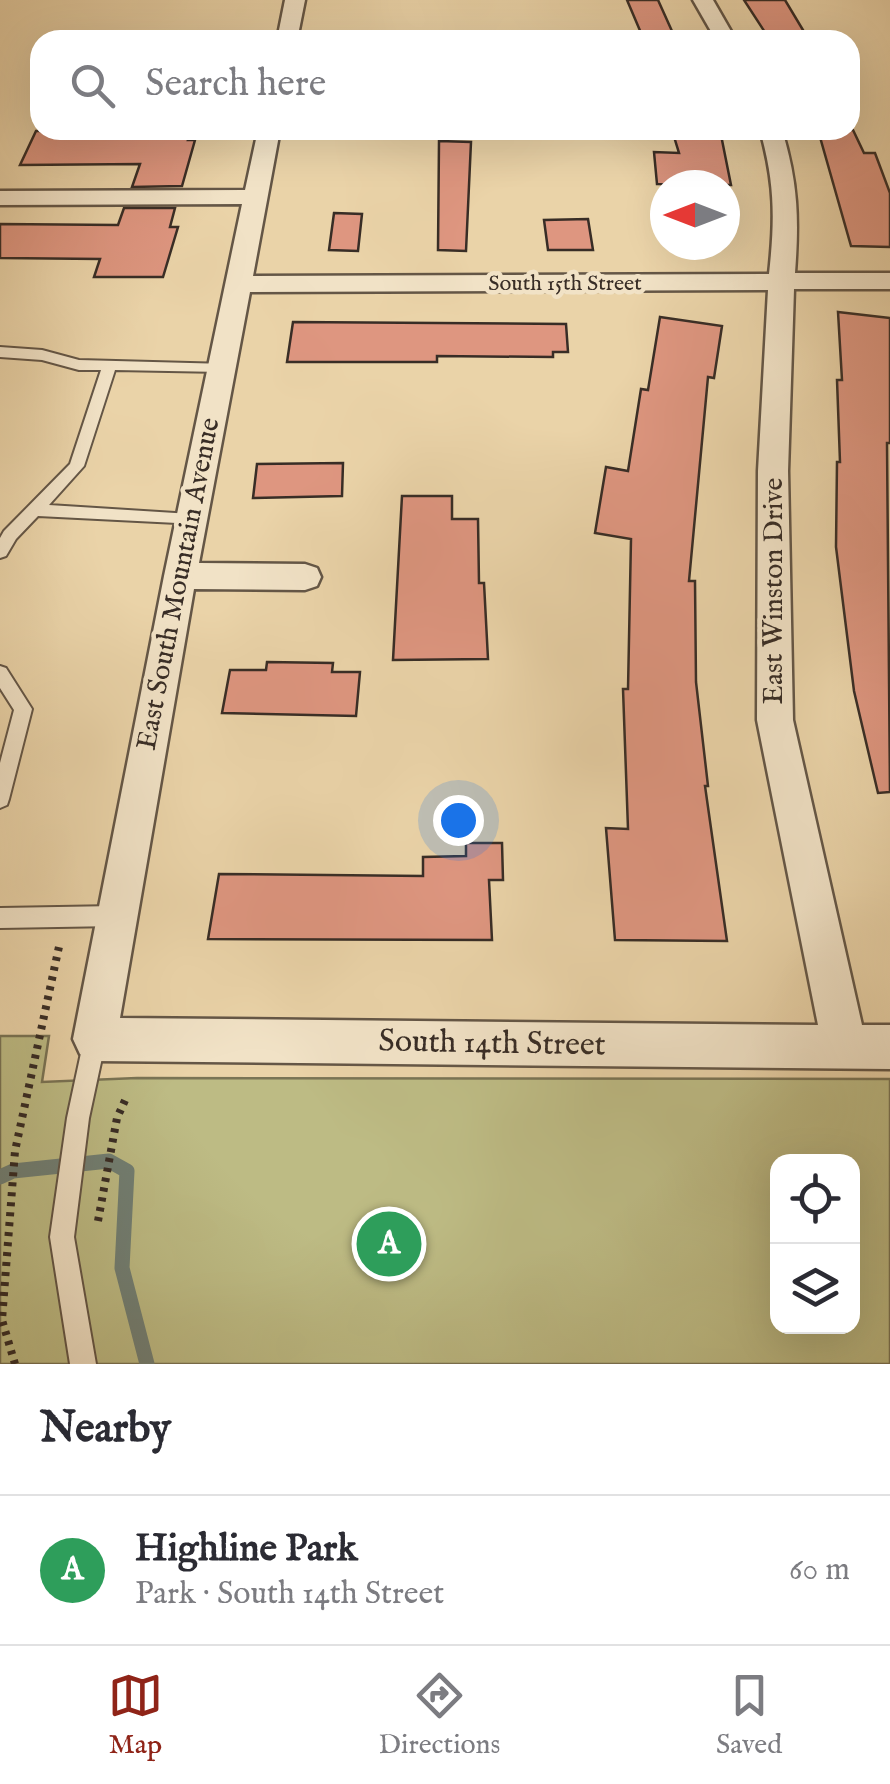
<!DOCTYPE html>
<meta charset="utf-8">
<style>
body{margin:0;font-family:"IM FELL English",serif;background:#f7f7f7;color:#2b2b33}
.controls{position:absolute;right:30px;bottom:30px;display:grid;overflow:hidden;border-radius:20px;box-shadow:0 10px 40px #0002}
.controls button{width:90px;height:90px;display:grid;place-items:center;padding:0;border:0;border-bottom:2px solid #e1e1e2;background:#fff;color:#2b2b33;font:50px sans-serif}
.compass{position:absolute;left:650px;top:170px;width:90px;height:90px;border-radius:50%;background:#fff;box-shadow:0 10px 40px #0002;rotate:270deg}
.you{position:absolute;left:458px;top:820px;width:35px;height:35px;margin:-25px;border:8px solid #fff;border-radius:50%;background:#1a73e8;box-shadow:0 0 0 15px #1a73e833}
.badge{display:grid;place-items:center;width:65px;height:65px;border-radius:50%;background:#8f2418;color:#fff;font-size:32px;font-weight:700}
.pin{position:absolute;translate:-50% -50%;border:5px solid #fff;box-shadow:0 2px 10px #0006}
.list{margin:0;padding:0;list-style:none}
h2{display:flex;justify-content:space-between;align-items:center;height:130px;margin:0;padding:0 40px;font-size:42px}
h2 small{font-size:32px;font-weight:400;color:#7c7c81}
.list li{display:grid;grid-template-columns:65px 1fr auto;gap:30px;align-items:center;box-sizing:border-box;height:150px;padding:0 40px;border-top:2px solid #e1e1e2}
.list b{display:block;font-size:38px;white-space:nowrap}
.list p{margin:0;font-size:32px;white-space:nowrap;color:#7c7c81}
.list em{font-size:32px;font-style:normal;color:#7c7c81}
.icon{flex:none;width:55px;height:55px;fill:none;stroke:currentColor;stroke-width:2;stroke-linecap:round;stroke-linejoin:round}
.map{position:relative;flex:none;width:890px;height:1364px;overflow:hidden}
.search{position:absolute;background:#fff;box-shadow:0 10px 40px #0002;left:30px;right:30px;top:30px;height:110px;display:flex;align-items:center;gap:25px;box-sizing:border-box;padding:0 35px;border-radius:30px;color:#7c7c81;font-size:38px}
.sheet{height:280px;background:#fff}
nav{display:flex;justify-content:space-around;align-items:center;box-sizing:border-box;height:140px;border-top:2px solid #e1e1e2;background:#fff;font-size:28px;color:#7c7c81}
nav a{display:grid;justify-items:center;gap:5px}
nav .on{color:#8f2418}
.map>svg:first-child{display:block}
</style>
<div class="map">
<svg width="890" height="1364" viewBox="0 0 890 1364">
<rect width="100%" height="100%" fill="#ead3a8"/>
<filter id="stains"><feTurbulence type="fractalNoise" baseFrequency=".002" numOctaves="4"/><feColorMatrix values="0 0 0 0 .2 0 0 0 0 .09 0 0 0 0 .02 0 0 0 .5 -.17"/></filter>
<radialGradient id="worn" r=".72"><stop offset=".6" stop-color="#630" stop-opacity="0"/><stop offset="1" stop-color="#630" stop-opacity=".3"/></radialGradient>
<!-- green -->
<path fill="#bdbb84" stroke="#7a7455" stroke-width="2.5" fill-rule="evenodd" d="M 0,1036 L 49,1036 L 42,1082 L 137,1078 L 890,1079 L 890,1364 L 0,1364 ZM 778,1162 L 852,1162 L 852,1326 L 778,1326 Z"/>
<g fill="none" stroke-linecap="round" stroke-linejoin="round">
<!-- stream -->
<path stroke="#728075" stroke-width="15" d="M 0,1177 L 13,1171 L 109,1161 L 127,1171 L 122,1268 L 147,1364"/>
</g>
<!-- building -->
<g fill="#de9680" stroke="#382d26" stroke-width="2.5">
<path d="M 627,0 L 658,0 L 676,40 L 644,40 Z"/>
<path d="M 744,0 L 785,0 L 809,40 L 770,40 Z"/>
<path d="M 191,130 L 188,140 L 195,140 L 182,186 L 132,187 L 140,164 L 20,165 L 36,131 Z"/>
<path d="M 672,130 L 720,130 L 731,185 L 657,184 L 654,152 L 679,153 Z"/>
<path d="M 818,130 L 853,130 L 864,153 L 875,153 L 890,193 L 890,247 L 851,246 Z"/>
<path d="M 439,141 L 471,142 L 466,251 L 438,250 Z"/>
<path d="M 124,208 L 175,208 L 170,227 L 178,227 L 163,277 L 94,277 L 100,259 L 0,258 L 0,224 L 118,225 Z"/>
<path d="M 334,213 L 362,214 L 358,251 L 329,250 Z"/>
<path d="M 588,219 L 593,250 L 548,250 L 544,220 Z"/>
<path d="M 838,312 L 890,318 L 890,443 L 887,443 L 890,792 L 878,793 L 854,691 L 836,547 L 837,462 L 840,462 L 837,380 L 842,380 Z"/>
<path d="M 660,317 L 722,326 L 714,378 L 708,377 L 689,581 L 695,581 L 696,682 L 708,786 L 705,786 L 727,941 L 615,940 L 606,828 L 628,829 L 623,689 L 628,689 L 631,539 L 595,533 L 606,467 L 628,471 L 641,389 L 648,390 Z"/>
<path d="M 293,322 L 566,324 L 568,352 L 553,352 L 553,357 L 437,356 L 437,362 L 287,362 Z"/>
<path d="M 343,463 L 342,496 L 253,498 L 257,464 Z"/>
<path d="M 402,496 L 452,496 L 452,519 L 478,519 L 479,583 L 484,583 L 488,659 L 393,660 Z"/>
<path d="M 267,662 L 333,663 L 332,672 L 360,672 L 356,716 L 222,713 L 230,670 L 266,670 Z"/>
<path d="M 466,843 L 502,843 L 503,880 L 489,880 L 492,940 L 208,939 L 219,874 L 423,876 L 423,857 L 466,856 Z"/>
</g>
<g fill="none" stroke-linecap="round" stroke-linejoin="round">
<!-- lane casing -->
<g stroke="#645646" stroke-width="4">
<g id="lane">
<path d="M 0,347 L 42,350 L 79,360 L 227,364 L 227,370 L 222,372 L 115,370 L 84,466 L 49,505 L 191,514 L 199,520 L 197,524 L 38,516 L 16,539 L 6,556 L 0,558 L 0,538 L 4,531 L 70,464 L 101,370 L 79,370 L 42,360 L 0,357 Z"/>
<path d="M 0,666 L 6,668 L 32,709 L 9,799 L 7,805 L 0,808 L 0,763 L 14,710 L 0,688 Z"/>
<path d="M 116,906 L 123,909 L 126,916 L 123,923 L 116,926 L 0,928 L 0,908 Z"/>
<path d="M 95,1028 L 103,1031 L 106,1039 L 89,1118 L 74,1237 L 96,1364 L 70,1364 L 50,1237 L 67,1118 L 84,1039 L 87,1031 Z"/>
</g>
</g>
<!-- street casing -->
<g stroke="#645646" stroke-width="5">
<g id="street">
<path d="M 285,0 L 305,0 L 297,40 L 277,40 Z"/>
<path d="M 693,0 L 713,0 L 736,40 L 716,40 Z"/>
<path d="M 258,130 L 280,130 L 253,276 L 769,274 C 775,219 775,183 760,130 L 782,130 C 798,183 799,219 795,273 L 890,273 L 890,289 L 794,289 L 788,471 L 793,720 L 862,1025 L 890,1025 L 890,1069 L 95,1061 L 80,1054 L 73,1039 L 164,576 L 242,204 L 0,205 L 0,191 L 245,190 ZM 768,290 L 758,471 L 757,720 L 818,1025 L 120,1018 L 194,589 L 305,590 L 317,586 L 321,577 L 317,568 L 305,564 L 199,563 L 250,292 Z"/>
</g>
</g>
<!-- path -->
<g stroke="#382d26" stroke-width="8" stroke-dasharray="4 6" stroke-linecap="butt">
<path d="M 98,1221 L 117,1118 L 127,1096"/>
<path d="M 15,1364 L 2,1320 L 15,1151 L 60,942"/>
</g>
<!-- lane -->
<use href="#lane" fill="#f1e2c6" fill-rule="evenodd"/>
<!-- street -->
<use href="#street" fill="#f1e2c6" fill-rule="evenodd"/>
</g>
<g text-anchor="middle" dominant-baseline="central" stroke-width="9" stroke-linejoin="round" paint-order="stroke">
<!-- far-street labels -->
<g font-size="22" fill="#382d26" stroke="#f1e2c6">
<text x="565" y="284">South 15th Street</text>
</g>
<!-- street labels -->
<g font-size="28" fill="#382d26" stroke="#f1e2c6">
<text transform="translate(179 584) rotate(-79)">East South Mountain Avenue</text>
<text transform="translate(774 591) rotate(-90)">East Winston Drive</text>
</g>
<!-- near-street labels -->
<g font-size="32" fill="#382d26" stroke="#f1e2c6">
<text transform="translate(492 1044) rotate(1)">South 14th Street</text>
</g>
</g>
<rect width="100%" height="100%" filter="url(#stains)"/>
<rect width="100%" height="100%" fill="url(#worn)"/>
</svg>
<div class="controls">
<button><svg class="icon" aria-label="locate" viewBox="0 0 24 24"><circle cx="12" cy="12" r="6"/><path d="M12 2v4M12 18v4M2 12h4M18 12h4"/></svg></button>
<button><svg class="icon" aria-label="layers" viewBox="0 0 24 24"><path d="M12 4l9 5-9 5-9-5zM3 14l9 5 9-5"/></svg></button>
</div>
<svg class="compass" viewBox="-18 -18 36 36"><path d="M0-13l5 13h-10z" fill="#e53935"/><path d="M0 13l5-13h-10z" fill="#7c7c81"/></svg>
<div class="you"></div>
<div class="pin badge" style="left:389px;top:1244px;background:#2e9e5b">A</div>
<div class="search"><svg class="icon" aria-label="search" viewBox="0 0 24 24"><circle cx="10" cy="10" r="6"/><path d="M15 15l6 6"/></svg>Search here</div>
</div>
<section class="sheet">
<h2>Nearby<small></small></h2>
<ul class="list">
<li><span class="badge" style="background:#2e9e5b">A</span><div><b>Highline Park</b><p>Park · South 14th Street</p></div><em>60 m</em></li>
</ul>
</section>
<nav>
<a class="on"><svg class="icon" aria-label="map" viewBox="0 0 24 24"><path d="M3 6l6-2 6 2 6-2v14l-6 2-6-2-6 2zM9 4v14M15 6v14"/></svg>Map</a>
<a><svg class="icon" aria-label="directions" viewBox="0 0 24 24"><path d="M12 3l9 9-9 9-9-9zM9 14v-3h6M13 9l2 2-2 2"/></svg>Directions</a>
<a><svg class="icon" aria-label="saved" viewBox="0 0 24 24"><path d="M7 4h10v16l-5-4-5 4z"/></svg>Saved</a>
</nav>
